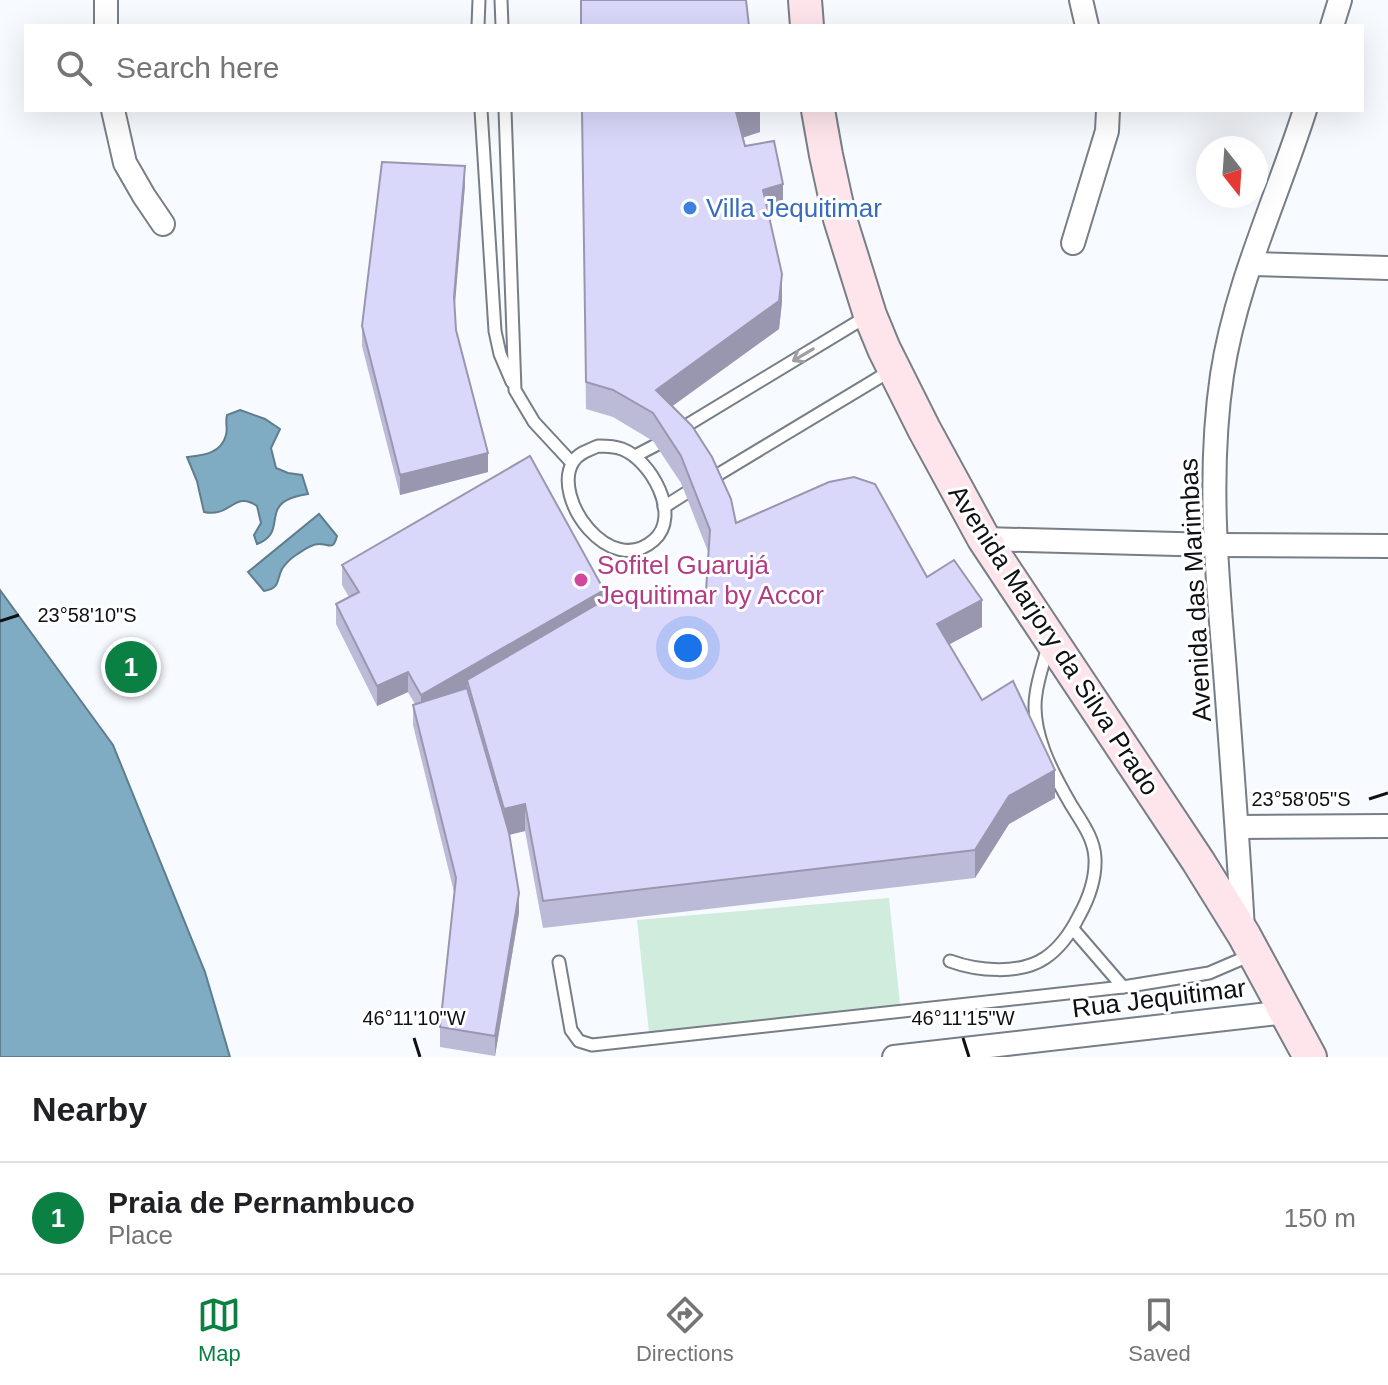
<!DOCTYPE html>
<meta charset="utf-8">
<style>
body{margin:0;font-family:Helvetica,sans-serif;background:#f6f6f6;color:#202124}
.compass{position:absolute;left:1196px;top:136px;width:72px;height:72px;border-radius:50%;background:#fff;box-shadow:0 8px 32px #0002;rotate:163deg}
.you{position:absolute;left:688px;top:648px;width:28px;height:28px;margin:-20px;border:6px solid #fff;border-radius:50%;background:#1a73e8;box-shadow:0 0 0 12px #1a73e833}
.badge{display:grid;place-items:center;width:52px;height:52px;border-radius:50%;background:#0b8043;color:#fff;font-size:26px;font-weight:700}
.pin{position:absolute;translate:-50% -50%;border:4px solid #fff;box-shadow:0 2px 8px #0006}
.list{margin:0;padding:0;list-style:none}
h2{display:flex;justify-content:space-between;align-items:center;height:104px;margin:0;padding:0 32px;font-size:34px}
h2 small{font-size:26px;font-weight:400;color:#757577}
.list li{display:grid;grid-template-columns:52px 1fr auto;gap:24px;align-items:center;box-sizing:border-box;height:112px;padding:0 32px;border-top:2px solid #e0e0e0}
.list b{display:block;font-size:30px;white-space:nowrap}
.list p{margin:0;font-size:26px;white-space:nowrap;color:#757577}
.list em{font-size:26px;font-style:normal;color:#757577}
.icon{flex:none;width:44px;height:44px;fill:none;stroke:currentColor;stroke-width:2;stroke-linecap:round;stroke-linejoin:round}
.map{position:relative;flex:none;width:1388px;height:1057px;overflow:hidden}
.search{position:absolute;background:#fff;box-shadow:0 8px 32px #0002;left:24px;right:24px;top:24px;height:88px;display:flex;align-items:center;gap:20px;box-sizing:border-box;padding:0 28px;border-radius:0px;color:#757577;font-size:30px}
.sheet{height:216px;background:#fff}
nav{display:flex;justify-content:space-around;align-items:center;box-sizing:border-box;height:112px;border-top:2px solid #e0e0e0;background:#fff;font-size:22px;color:#757577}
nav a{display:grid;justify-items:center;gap:4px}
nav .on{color:#0b8043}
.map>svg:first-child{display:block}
</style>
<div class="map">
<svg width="1388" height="1057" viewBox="0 0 1388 1057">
<rect width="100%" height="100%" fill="#f7fafe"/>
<!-- green -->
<path fill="#d0ecdd" d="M 889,898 L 901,1014 L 650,1042 L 637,920 Z"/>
<!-- water -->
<g fill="#80acc3" stroke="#5e7d8e" stroke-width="2">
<path d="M 240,410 L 265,419 L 280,429 L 271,448 L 276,468 L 288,473 L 302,475 L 308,494 C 302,495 295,496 289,499 C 264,510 286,533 257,544 L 254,535 L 261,523 L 257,506 C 234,490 231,518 204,512 L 197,481 L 187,457 C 203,455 221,454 226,435 C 228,428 225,423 227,415 Z"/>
<path d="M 319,514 L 337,536 C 333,551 330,544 319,544 C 311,544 302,551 296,555 C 290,559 286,563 282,569 C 276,580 281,588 264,591 L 248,572 Z"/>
<path d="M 0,590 L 113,745 L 205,972 L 230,1057 L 0,1057 Z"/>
</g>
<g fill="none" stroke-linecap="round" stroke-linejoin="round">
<!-- service casing -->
<g stroke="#777e86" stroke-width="15">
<g id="service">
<path d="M 501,0 L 502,26"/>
<path d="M 478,26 L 479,0"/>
<path d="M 481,110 L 495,331 L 500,354 L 512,382"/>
<path d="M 505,110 L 515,390 L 534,422 L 572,463"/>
<path d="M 679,430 L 869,315"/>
<path d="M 598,446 C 607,446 614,446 622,449 C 651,460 682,516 654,540 C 610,579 551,498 573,462 C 578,453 589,450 598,446 Z"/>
<path d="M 635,456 L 656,445"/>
<path d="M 709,480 L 890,371"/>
<path d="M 664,507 L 686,493"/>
<path d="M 1073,929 L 1123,987"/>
<path d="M 950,961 C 977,971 1020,975 1045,958 C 1060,948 1071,932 1079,916 C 1089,898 1096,879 1095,858 C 1094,837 1080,820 1070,803 C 1052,772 1030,731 1036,694 C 1038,678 1044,662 1048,646"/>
<path d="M 559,962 L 571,1030 L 579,1041 L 592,1045 L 1123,987 L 1209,973 L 1251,955"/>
</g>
</g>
<!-- minor casing -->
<g stroke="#777e86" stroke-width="26">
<g id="minor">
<path d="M 106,0 L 106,26"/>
<path d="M 1081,0 L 1087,26"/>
<path d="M 1332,26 L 1340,0"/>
<path d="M 113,110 L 125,163 L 144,196 L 163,224"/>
<path d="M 1073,243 L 1107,131 L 1108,110"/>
<path d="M 1251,264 L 1388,268"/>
<path d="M 984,539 L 1215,545 L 1388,546"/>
<path d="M 1237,827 L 1388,826"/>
<path d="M 1243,930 C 1238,840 1231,749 1224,659 C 1216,564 1208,470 1222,375 C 1236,283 1277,198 1305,110"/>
<path d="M 894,1057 L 1286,1012"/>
</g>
</g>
<!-- secondary casing -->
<g stroke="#777e86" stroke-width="36">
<g id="secondary">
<path d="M 805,0 L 807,26"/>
<path d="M 818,110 L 826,155 L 840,219 L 870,315 L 884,349 L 924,429 L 984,539 L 1198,861 L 1244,935 L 1310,1057"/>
</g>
</g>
<!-- service -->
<use href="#service" stroke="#fff" stroke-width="11"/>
<!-- minor -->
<use href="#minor" stroke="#fff" stroke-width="22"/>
<!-- secondary -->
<use href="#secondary" stroke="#fee5eb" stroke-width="32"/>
</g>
<!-- wall -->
<g fill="#bbbad7">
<path d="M 582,110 L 760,110 L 760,132 L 743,137 L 745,146 L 783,211 L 768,216 L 782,302 L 779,329 L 672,406 L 736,523 L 927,577 L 982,627 L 949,644 L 982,700 L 1055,798 L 1009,824 L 975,878 L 543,928 L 525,831 L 509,835 L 519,913 L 495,1056 L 440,1047 L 440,1027 L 454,892 L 413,725 L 413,705 L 415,704 L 408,692 L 377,706 L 336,624 L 336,604 L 349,597 L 342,585 L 342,565 L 604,601 L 706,591 L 709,554 L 681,483 L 653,441 L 613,417 L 586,409 Z"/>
<path d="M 465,185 L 454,309 L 456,330 L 488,472 L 400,495 L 362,346 L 362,326 Z"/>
</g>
<!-- shaded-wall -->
<g fill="#9997af">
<path d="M 743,110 L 760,110 L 760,132 L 736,140 L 736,112 Z"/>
<path d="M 465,166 L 465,185 L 454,316 L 454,297 Z"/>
<path d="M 783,184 L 783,211 L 763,218 L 763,190 Z"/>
<path d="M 782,274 L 782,302 L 779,329 L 656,418 L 656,390 Z"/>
<path d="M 488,453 L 488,472 L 400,495 L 400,475 Z"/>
<path d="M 604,590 L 604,610 L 467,680 L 467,688 L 421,715 L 421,695 Z"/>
<path d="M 982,600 L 982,627 L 937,651 L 937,624 Z"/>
<path d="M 408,672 L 408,692 L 377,706 L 377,686 Z"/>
<path d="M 1055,770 L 1055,798 L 1009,824 L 975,878 L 975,850 L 1009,796 Z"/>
<path d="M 525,804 L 525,831 L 504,836 L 504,809 Z"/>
<path d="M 519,893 L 519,913 L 495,1056 L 495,1036 Z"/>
</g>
<!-- building -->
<g fill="#dad8fa" stroke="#9997af" stroke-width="2">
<path d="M 581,0 L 746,0 L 749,26 L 581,26 Z"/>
<path d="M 582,110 L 743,110 L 736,112 L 745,146 L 774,141 L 783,184 L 763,190 L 782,274 L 779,301 L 656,390 L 692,426 L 712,457 L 731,499 L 736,523 L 829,482 L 854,477 L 875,484 L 927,577 L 954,560 L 982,600 L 937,624 L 982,700 L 1013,681 L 1055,770 L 1009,796 L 975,850 L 543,901 L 525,804 L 504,809 L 467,680 L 601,602 L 706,591 L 710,530 L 681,456 L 653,413 L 613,390 L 586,382 Z"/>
<path d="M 382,162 L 465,166 L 454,297 L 456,330 L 488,453 L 400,475 L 362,326 Z"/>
<path d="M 530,456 L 604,590 L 421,695 L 408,672 L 377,686 L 336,604 L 359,592 L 342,565 Z"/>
<path d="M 467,688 L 509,833 L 519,893 L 495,1036 L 440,1027 L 456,878 L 413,705 Z"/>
</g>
<!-- one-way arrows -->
<defs><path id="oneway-shaft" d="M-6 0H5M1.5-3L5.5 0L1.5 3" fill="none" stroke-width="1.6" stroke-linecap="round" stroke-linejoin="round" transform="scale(2)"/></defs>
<use stroke="#9f9fa1" href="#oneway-shaft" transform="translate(803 355) rotate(149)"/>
<!-- ticks -->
<path fill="none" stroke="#0e1013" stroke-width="3" d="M 0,621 L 19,615M 1369,799 L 1388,793M 414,1038 L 420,1057M 963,1038 L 969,1057"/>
<!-- markers -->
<circle fill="#3f7fe0" stroke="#fff" stroke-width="3" cx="690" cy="208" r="8"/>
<circle fill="#d1479c" stroke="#fff" stroke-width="3" cx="581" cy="580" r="8"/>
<g text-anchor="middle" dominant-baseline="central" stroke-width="6" stroke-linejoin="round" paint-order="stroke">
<!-- shop labels -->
<g font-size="26" fill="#366cbe" stroke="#fff" text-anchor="start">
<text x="706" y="208">Villa Jequitimar</text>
</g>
<!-- hotel labels -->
<g font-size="26" fill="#b23c85" stroke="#fff" text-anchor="start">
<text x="597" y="565">Sofitel Guarujá<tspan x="597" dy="30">Jequitimar by Accor</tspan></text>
</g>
<!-- street labels -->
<g font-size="26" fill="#0e1013" stroke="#fff">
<text transform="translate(1195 590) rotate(-93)">Avenida das Marimbas</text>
<text transform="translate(1054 640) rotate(57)">Avenida Marjory da Silva Prado</text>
<text transform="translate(1159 998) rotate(-7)">Rua Jequitimar</text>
</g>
</g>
<g font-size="20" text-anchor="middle" fill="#0e1013" stroke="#fff" stroke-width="6" stroke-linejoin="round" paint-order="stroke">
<text x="87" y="622">23°58'10"S</text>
<text x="1301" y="806">23°58'05"S</text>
<text x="414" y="1025">46°11'10"W</text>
<text x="963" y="1025">46°11'15"W</text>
</g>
</svg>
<svg class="compass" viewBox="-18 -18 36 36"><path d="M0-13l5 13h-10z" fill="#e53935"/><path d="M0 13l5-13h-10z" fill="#757577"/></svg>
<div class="you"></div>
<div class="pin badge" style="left:131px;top:667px">1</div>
<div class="search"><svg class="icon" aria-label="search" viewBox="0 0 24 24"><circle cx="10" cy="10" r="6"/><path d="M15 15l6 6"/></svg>Search here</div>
</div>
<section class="sheet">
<h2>Nearby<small></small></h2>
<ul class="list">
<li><span class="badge">1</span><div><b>Praia de Pernambuco</b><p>Place</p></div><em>150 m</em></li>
</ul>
</section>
<nav>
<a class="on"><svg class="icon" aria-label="map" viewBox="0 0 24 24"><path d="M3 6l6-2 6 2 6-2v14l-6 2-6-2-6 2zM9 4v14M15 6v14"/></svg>Map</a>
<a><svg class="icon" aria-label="directions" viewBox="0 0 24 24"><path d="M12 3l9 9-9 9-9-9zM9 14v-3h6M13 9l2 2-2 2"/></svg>Directions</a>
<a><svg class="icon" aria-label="saved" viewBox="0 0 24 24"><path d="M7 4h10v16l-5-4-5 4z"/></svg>Saved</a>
</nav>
